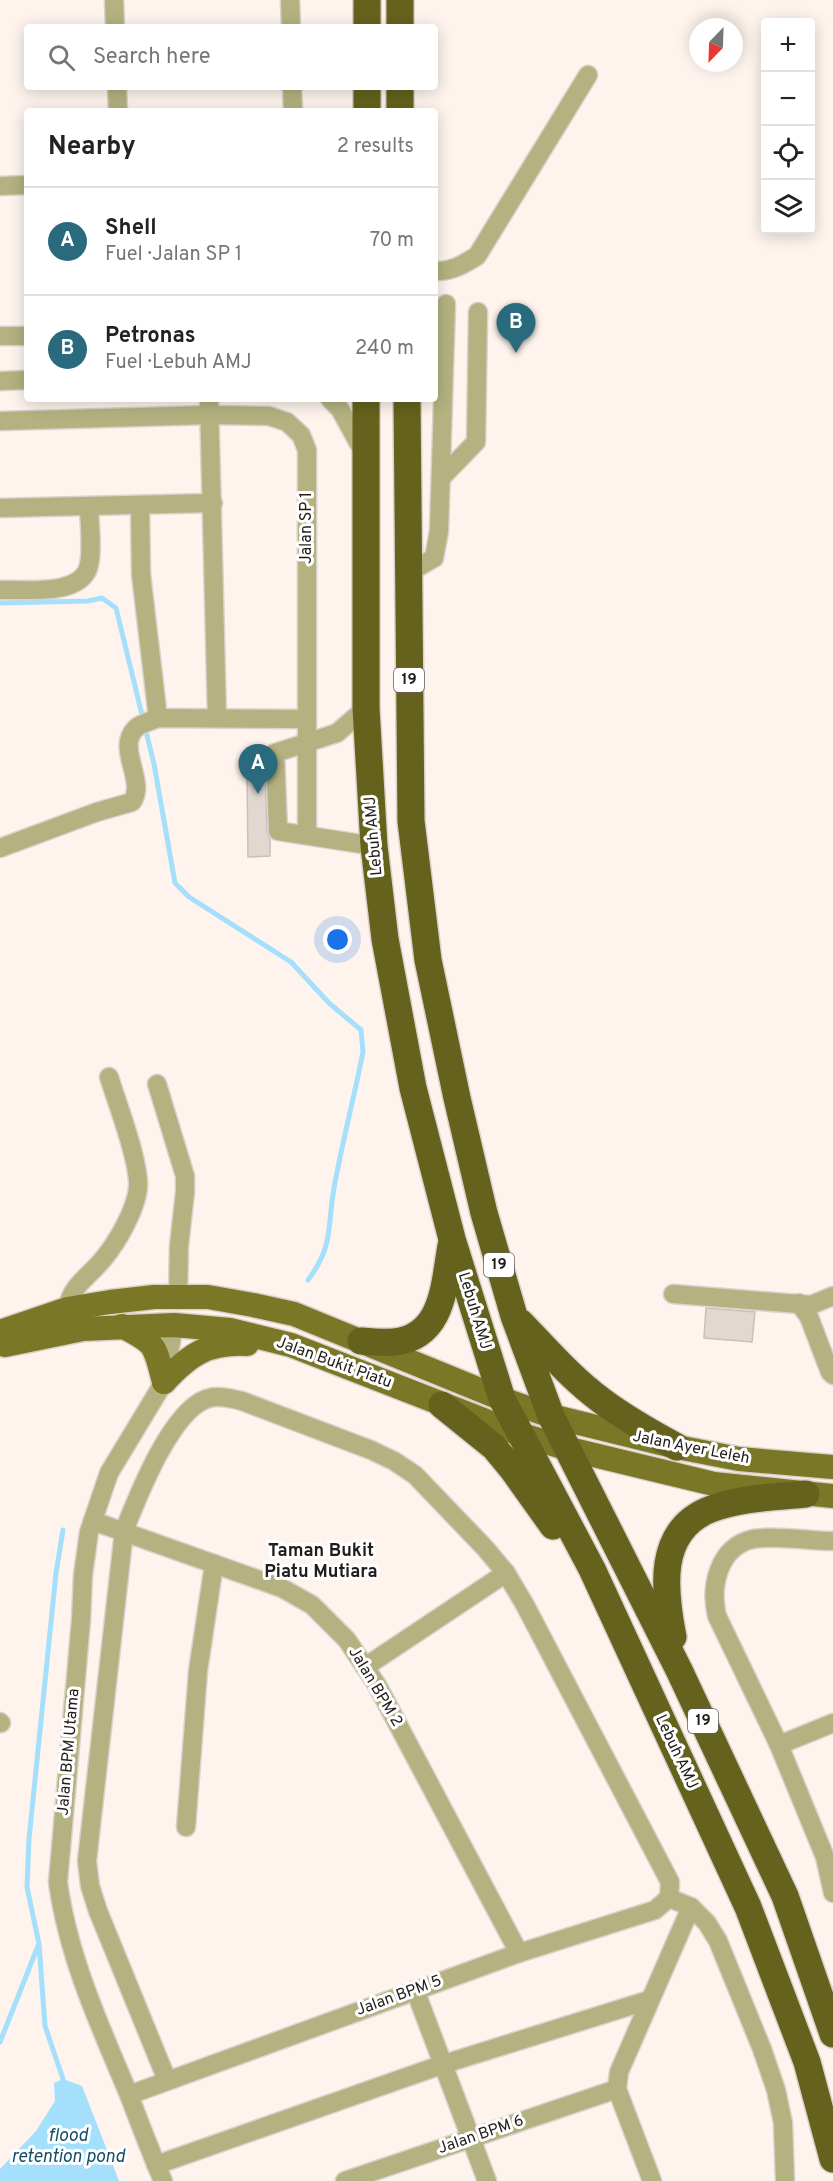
<!DOCTYPE html>
<meta charset="utf-8">
<style>
body{margin:0;font-family:Overpass,sans-serif;background:#f6f6f6;color:#222}
.controls{position:absolute;right:18px;top:18px;display:grid;overflow:hidden;border-radius:6px;box-shadow:0 3px 15px #0003}
.controls button{width:54px;height:54px;display:grid;place-items:center;padding:0;border:0;border-bottom:2px solid #e0e0e0;background:#fff;color:#222;font:30px sans-serif}
.compass{position:absolute;left:689px;top:18px;width:54px;height:54px;border-radius:50%;background:#fff;box-shadow:0 3px 15px #0003;rotate:203deg}
.you{position:absolute;left:338px;top:940px;width:21px;height:21px;margin:-15px;border:4px solid #fff;border-radius:50%;background:#1a73e8;box-shadow:0 0 0 9px #1a73e833}
.badge{display:grid;place-items:center;width:39px;height:39px;border-radius:50%;background:#296a7d;color:#fff;font-size:20px;font-weight:700}
.pin{position:absolute;translate:-50% -50px;filter:drop-shadow(0 2px 3px #0008)}
.pin::after{content:'';position:absolute;top:32px;width:21px;height:18px;background:inherit;clip-path:polygon(0 0,100% 0,50% 100%)}
.list{margin:0;padding:0;list-style:none}
h2{display:flex;justify-content:space-between;align-items:center;height:78px;margin:0;padding:0 24px;font-size:26px}
h2 small{font-size:20px;font-weight:400;color:#767676}
.list li{display:grid;grid-template-columns:39px 1fr auto;gap:18px;align-items:center;box-sizing:border-box;height:108px;padding:0 24px;border-top:2px solid #e0e0e0}
.list b{display:block;font-size:22px;white-space:nowrap}
.list p{margin:0;font-size:20px;white-space:nowrap;color:#767676}
.list em{font-size:20px;font-style:normal;color:#767676}
.icon{flex:none;width:33px;height:33px;fill:none;stroke:currentColor;stroke-width:2;stroke-linecap:round;stroke-linejoin:round}
.map{position:relative;flex:none;width:833px;height:2181px;overflow:hidden}
.search{position:absolute;background:#fff;box-shadow:0 3px 15px #0003;left:24px;top:24px;width:414px;height:66px;display:flex;align-items:center;gap:15px;box-sizing:border-box;padding:0 21px;border-radius:6px;color:#767676;font-size:22px}
.panel{position:absolute;background:#fff;box-shadow:0 3px 15px #0003;left:24px;top:108px;width:414px;height:294px;border-radius:6px}
.map>svg:first-child{display:block}
</style>
<div class="map">
<svg width="833" height="2181" viewBox="0 0 833 2181">
<rect width="100%" height="100%" fill="#fef4ed"/>
<!-- water -->
<path fill="#a4dffc" d="M 63,2079 L 82,2086 L 119,2181 L 0,2181 L 0,2169 L 36,2131 L 55,2101 L 54,2083 Z"/>
<g fill="none" stroke-linecap="round" stroke-linejoin="round">
<!-- stream -->
<g stroke="#a4dffc" stroke-width="5">
<path d="M 0,603 L 88,601 L 102,598 L 116,608 L 154,764 L 175,883 L 189,897 L 291,962 L 329,1003 L 361,1030 L 363,1052 C 354,1098 342,1143 334,1188 C 327,1228 334,1245 308,1280"/>
<path d="M 0,2042 L 38,1946"/>
<path d="M 63,2079 L 45,2026 L 39,1944 L 27,1887 L 29,1839 L 56,1573 L 63,1530"/>
</g>
</g>
<!-- building -->
<g fill="#e2d8d2" stroke="#cac0ba" stroke-width="1.5">
<path d="M 265,773 L 267,831 L 270,839 L 270,856 L 248,857 L 247,774 Z"/>
<path d="M 706,1308 L 755,1312 L 752,1342 L 704,1338 Z"/>
</g>
<g fill="none" stroke-linecap="round" stroke-linejoin="round">
<!-- minor casing -->
<g stroke="#dad2cb" stroke-width="21">
<g id="minor">
<path d="M 114,0 L 115,27"/>
<path d="M 290,0 L 291,27"/>
<path d="M 117,87 L 118,111"/>
<path d="M 292,87 L 293,111"/>
<path d="M 0,186 L 27,185"/>
<path d="M 435,271 C 451,272 464,264 477,256 L 588,75"/>
<path d="M 0,336 L 27,336"/>
<path d="M 0,381 L 27,380"/>
<path d="M 209,399 L 217,718"/>
<path d="M 330,399 L 340,409 L 364,453"/>
<path d="M 0,421 L 210,415 L 269,416 L 287,422 L 301,435 L 307,450 L 307,835"/>
<path d="M 441,478 L 476,442 L 478,312"/>
<path d="M 140,505 L 141,574 L 158,718"/>
<path d="M 0,508 L 213,503"/>
<path d="M 408,573 L 434,558 L 439,531 L 446,304"/>
<path d="M 0,590 C 24,589 74,596 87,571 C 94,556 89,522 89,506"/>
<path d="M 366,708 L 337,733 L 275,753 L 278,831 L 374,846"/>
<path d="M 0,848 L 97,812 L 132,802 C 147,781 115,748 136,728 C 142,723 151,721 158,718 L 306,719"/>
<path d="M 157,1084 L 185,1176 L 185,1192 L 179,1246 L 178,1297"/>
<path d="M 673,1294 L 811,1305 L 833,1296"/>
<path d="M 799,1303 L 809,1317 L 830,1372 L 833,1375"/>
<path d="M 67,1309 C 72,1284 89,1277 104,1258 C 118,1241 136,1209 138,1188 C 140,1163 117,1103 109,1077"/>
<path d="M 93,1521 L 282,1588 L 312,1605 L 347,1640 L 377,1685 L 519,1953"/>
<path d="M 833,1541 C 812,1541 772,1535 753,1539 C 718,1547 710,1587 717,1616 L 779,1745 L 825,1857 L 833,1893"/>
<path d="M 365,1667 L 506,1573"/>
<path d="M 0,1722 L 1,1723"/>
<path d="M 779,1745 L 833,1723"/>
<path d="M 186,1827 L 198,1671 L 214,1564"/>
<path d="M 669,1898 L 691,1907 L 707,1923 L 718,1941 L 762,2049 L 776,2090 L 783,2123 L 785,2181"/>
<path d="M 415,1990 L 487,2181"/>
<path d="M 167,2080 L 98,1911 L 90,1886 L 87,1861 L 124,1531 C 138,1496 170,1413 206,1399 C 218,1395 230,1398 242,1401 L 371,1450 L 394,1461 L 415,1475 L 485,1548 L 506,1573 L 525,1605 L 670,1882 L 669,1898"/>
<path d="M 129,2095 L 519,1953 L 655,1910 L 669,1898"/>
<path d="M 156,2165 L 444,2064 L 649,2000"/>
<path d="M 163,2181 C 151,2153 140,2124 129,2095 C 100,2026 68,1957 58,1882 L 81,1620 L 83,1575 L 89,1532 L 109,1473 L 164,1382 L 174,1325"/>
<path d="M 345,2181 L 617,2089"/>
<path d="M 652,2181 L 617,2089 L 619,2072 L 691,1907"/>
</g>
</g>
<!-- major casing -->
<g stroke="#dad2cb" stroke-width="27">
<g id="major">
<path d="M 122,1326 C 157,1344 154,1344 164,1382"/>
<path d="M 0,1332 L 67,1309 L 110,1302 L 154,1297 L 208,1297 L 253,1305 L 294,1314 L 502,1399 L 551,1416 L 677,1447 L 739,1459 L 833,1467"/>
<path d="M 5,1345 L 83,1329 L 174,1325 L 230,1330 L 291,1345 L 519,1434 L 569,1449 L 714,1484 L 833,1496"/>
<path d="M 164,1382 C 190,1354 208,1342 247,1344"/>
</g>
</g>
<!-- highway casing -->
<g stroke="#dad2cb" stroke-width="30">
<g id="highway">
<path d="M 400,0 L 400,27"/>
<path d="M 367,27 L 367,0"/>
<path d="M 400,87 L 400,111"/>
<path d="M 367,111 L 367,87"/>
<path d="M 366,399 L 366,708 L 374,846 L 385,939 L 413,1088 L 452,1239 L 502,1399 L 592,1569 L 748,1907 L 807,2062 L 833,2159"/>
<path d="M 407,399 L 411,821 L 428,960 L 457,1098 L 484,1213 L 514,1316 L 551,1416 L 679,1670 L 785,1896 L 833,2034"/>
<path d="M 521,1323 C 547,1350 572,1379 602,1401 C 626,1419 651,1433 677,1447"/>
<path d="M 361,1341 C 372,1342 383,1343 394,1342 C 444,1337 444,1284 451,1246"/>
<path d="M 442,1405 L 494,1447 L 513,1470 L 553,1526"/>
<path d="M 673,1637 C 664,1591 656,1530 711,1509 C 740,1498 775,1497 806,1494"/>
</g>
</g>
<!-- minor -->
<use href="#minor" stroke="#b3b280" stroke-width="18"/>
<!-- major -->
<use href="#major" stroke="#7a7826" stroke-width="24"/>
<!-- highway -->
<use href="#highway" stroke="#64621c" stroke-width="27"/>
</g>
<g text-anchor="middle" dominant-baseline="central" stroke-width="6" stroke-linejoin="round" paint-order="stroke">
<!-- shield labels -->
<g fill="#fff" stroke="#63615f" stroke-width="1.5">
<rect x="394" y="668" width="30" height="24" rx="4.5"/>
<rect x="484" y="1253" width="30" height="24" rx="4.5"/>
<rect x="688" y="1709" width="30" height="24" rx="4.5"/>
</g>
<g font-size="15" font-weight="bold" fill="#201d1a">
<text x="409" y="680">19</text>
<text x="499" y="1265">19</text>
<text x="703" y="1721">19</text>
</g>
<!-- street labels -->
<g font-size="16" fill="#201d1a" stroke="#fff">
<text transform="translate(307 528) rotate(-90)">Jalan SP 1</text>
<text transform="translate(374 836) rotate(-95)">Lebuh AMJ</text>
<text transform="translate(474 1311) rotate(73)">Lebuh AMJ</text>
<text transform="translate(334 1363) rotate(20)">Jalan Bukit Piatu</text>
<text transform="translate(691 1448) rotate(11)">Jalan Ayer Leleh</text>
<text transform="translate(375 1687) rotate(59)">Jalan BPM 2</text>
<text transform="translate(69 1752) rotate(-85)">Jalan BPM Utama</text>
<text transform="translate(676 1752) rotate(65)">Lebuh AMJ</text>
<text transform="translate(399 1996) rotate(-20)">Jalan BPM 5</text>
<text transform="translate(481 2135) rotate(-19)">Jalan BPM 6</text>
</g>
<!-- neighbourhood labels -->
<g font-size="18" font-weight="bold" fill="#201d1a" stroke="#fff">
<text x="321" y="1551">Taman Bukit<tspan x="321" dy="21">Piatu Mutiara</tspan></text>
</g>
<!-- water labels -->
<g font-size="18" font-style="italic" fill="#114f67" stroke="#fff">
<text x="68" y="2136">flood<tspan x="68" dy="21">retention pond</tspan></text>
</g>
</g>
</svg>
<div class="controls">
<button>+</button>
<button>−</button>
<button><svg class="icon" aria-label="locate" viewBox="0 0 24 24"><circle cx="12" cy="12" r="6"/><path d="M12 2v4M12 18v4M2 12h4M18 12h4"/></svg></button>
<button><svg class="icon" aria-label="layers" viewBox="0 0 24 24"><path d="M12 4l9 5-9 5-9-5zM3 14l9 5 9-5"/></svg></button>
</div>
<svg class="compass" viewBox="-18 -18 36 36"><path d="M0-13l5 13h-10z" fill="#e53935"/><path d="M0 13l5-13h-10z" fill="#767676"/></svg>
<div class="you"></div>
<div class="pin badge" style="left:258px;top:794px">A</div>
<div class="pin badge" style="left:516px;top:353px">B</div>
<div class="search"><svg class="icon" aria-label="search" viewBox="0 0 24 24"><circle cx="10" cy="10" r="6"/><path d="M15 15l6 6"/></svg>Search here</div>
<section class="panel">
<h2>Nearby<small>2 results</small></h2>
<ul class="list">
<li><span class="badge">A</span><div><b>Shell</b><p>Fuel · Jalan SP 1</p></div><em>70 m</em></li>
<li><span class="badge">B</span><div><b>Petronas</b><p>Fuel · Lebuh AMJ</p></div><em>240 m</em></li>
</ul>
</section>
</div>
